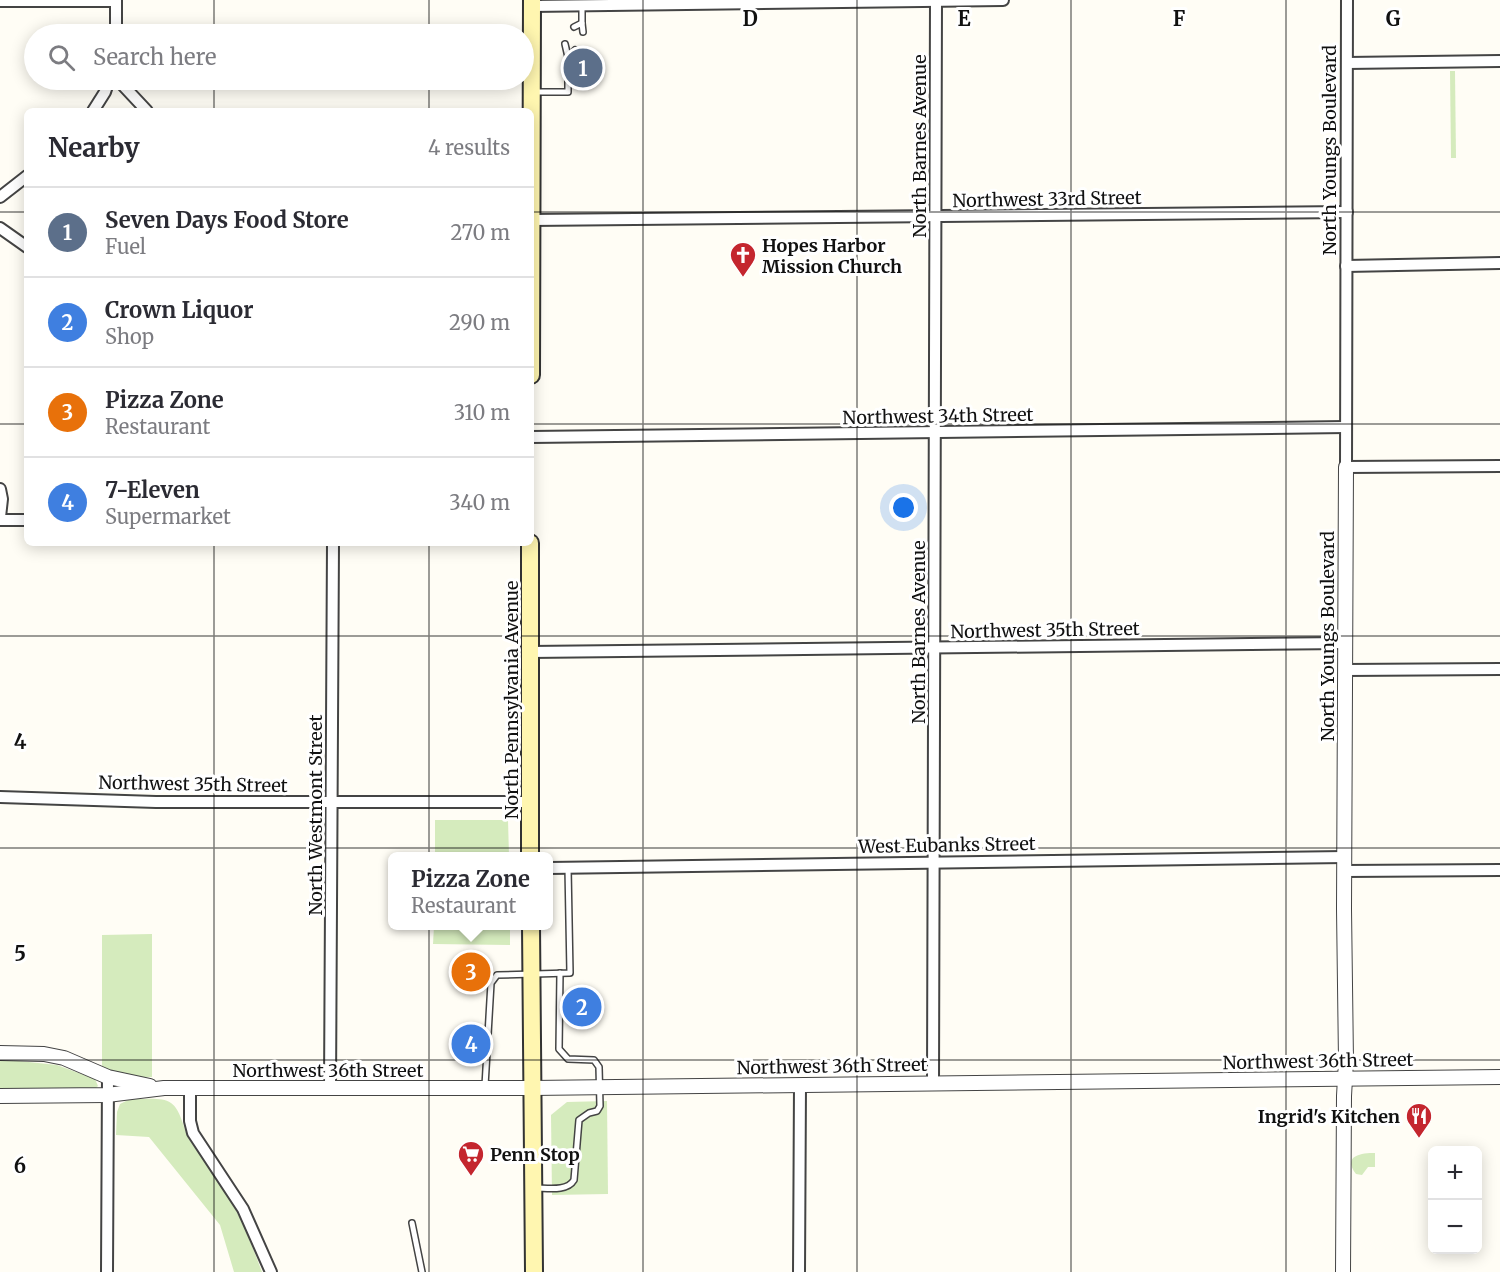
<!DOCTYPE html>
<meta charset="utf-8">
<style>
body{margin:0;font-family:Merriweather,serif;background:#f7f7f7;color:#2b2b33}
.controls{position:absolute;right:18px;bottom:18px;display:grid;overflow:hidden;border-radius:9px;box-shadow:0 3px 15px #0003}
.controls button{width:54px;height:54px;display:grid;place-items:center;padding:0;border:0;border-bottom:2px solid #e1e1e2;background:#fff;color:#2b2b33;font:30px sans-serif}
.you{position:absolute;left:904px;top:508px;width:21px;height:21px;margin:-15px;border:4px solid #fff;border-radius:50%;background:#1a73e8;box-shadow:0 0 0 9px #1a73e833}
.badge{display:grid;place-items:center;width:39px;height:39px;border-radius:50%;background:#2563eb;color:#fff;font-size:20px;font-weight:700}
.pin{position:absolute;translate:-50% -50%;border:3px solid #fff;box-shadow:0 2px 6px #0006}
.popup{position:absolute;left:388px;top:852px;width:165px;height:78px;box-sizing:border-box;display:grid;place-content:center;border-radius:9px;background:#fff;filter:drop-shadow(0 2px 4px #0005);font-size:20px;white-space:nowrap;color:#7c7c81}
.popup b{font-size:22px;color:#2b2b33}
.popup::after{content:'';position:absolute;left:50%;top:100%;margin-left:-12px;border:12px solid transparent;border-top-color:#fff}
.list{margin:0;padding:0;list-style:none}
h2{display:flex;justify-content:space-between;align-items:center;height:78px;margin:0;padding:0 24px;font-size:26px}
h2 small{font-size:20px;font-weight:400;color:#7c7c81}
.list li{display:grid;grid-template-columns:39px 1fr auto;gap:18px;align-items:center;box-sizing:border-box;height:90px;padding:0 24px;border-top:2px solid #e1e1e2}
.list b{display:block;font-size:22px;white-space:nowrap}
.list p{margin:0;font-size:20px;white-space:nowrap;color:#7c7c81}
.list em{font-size:20px;font-style:normal;color:#7c7c81}
.icon{flex:none;width:33px;height:33px;fill:none;stroke:currentColor;stroke-width:2;stroke-linecap:round;stroke-linejoin:round}
.map{position:relative;flex:none;width:1500px;height:1272px;overflow:hidden}
.search{position:absolute;background:#fff;box-shadow:0 3px 15px #0003;left:24px;top:24px;width:510px;height:66px;display:flex;align-items:center;gap:15px;box-sizing:border-box;padding:0 21px;border-radius:33px;color:#7c7c81;font-size:22px}
.panel{position:absolute;background:#fff;box-shadow:0 3px 15px #0003;left:24px;top:108px;width:510px;height:438px;border-radius:9px}
.map>svg:first-child{display:block}
</style>
<div class="map">
<svg width="1500" height="1272" viewBox="0 0 1500 1272">
<rect width="100%" height="100%" fill="#fffdf5"/>
<!-- green -->
<g fill="#d5ebbd">
<path d="M 1450,71 L 1455,71 L 1456,158 L 1451,158 Z"/>
<path d="M 435,820 L 508,820 L 509,856 L 435,856 Z"/>
<path d="M 434,926 L 510,926 L 510,945 L 433,944 Z"/>
<path d="M 152,934 L 152,1077 C 134,1077 118,1076 102,1066 L 102,935 Z"/>
<path d="M 0,1059 L 57,1065 L 95,1079 L 98,1086 L 95,1089 L 0,1090 Z"/>
<path d="M 130,1099 C 141,1100 161,1096 171,1103 C 181,1110 183,1128 189,1139 C 198,1154 209,1166 219,1180 C 238,1209 250,1240 262,1272 L 234,1272 L 220,1225 L 149,1137 L 116,1135 L 117,1112 L 120,1104 Z"/>
<path d="M 607,1101 L 608,1194 L 552,1195 L 551,1115 L 567,1102 Z"/>
<path d="M 1375,1153 L 1375,1167 L 1368,1167 L 1362,1175 L 1356,1174 C 1342,1155 1362,1153 1375,1153 Z"/>
</g>
<g fill="none" stroke-linecap="round" stroke-linejoin="round">
<!-- service casing -->
<g stroke="#444" stroke-width="8">
<g id="service">
<path d="M 582,6 L 582,23"/>
<path d="M 574,27 L 582,23 L 583,32"/>
<path d="M 565,44 L 568,57"/>
<path d="M 533,92 L 568,92 L 568,57 L 575,50"/>
<path d="M 485,1086 L 491,983 L 497,975 L 570,973 L 568,868"/>
<path d="M 535,1188 C 547,1188 567,1192 574,1180 L 579,1120 L 589,1113 L 597,1111 L 600,1106 L 599,1067 L 594,1060 L 568,1059 L 559,1049 L 560,973"/>
<path d="M 412,1223 L 422,1272"/>
</g>
</g>
<!-- minor casing -->
<g stroke="#444" stroke-width="14">
<g id="minor">
<path d="M 1347,0 L 1346,467 L 1500,466"/>
<path d="M 0,1 L 116,1"/>
<path d="M 532,6 L 1003,0"/>
<path d="M 116,34 L 116,0"/>
<path d="M 1347,63 L 1500,61"/>
<path d="M 118,80 L 147,111"/>
<path d="M 93,111 L 105,92 L 109,80"/>
<path d="M 0,197 L 27,176"/>
<path d="M 531,220 L 1347,212"/>
<path d="M 0,228 L 27,247"/>
<path d="M 1346,266 L 1500,263"/>
<path d="M 531,437 L 1346,427"/>
<path d="M 0,489 L 2,499 L 0,517"/>
<path d="M 0,520 L 27,520"/>
<path d="M 530,652 L 1345,643"/>
<path d="M 1345,670 L 1500,669"/>
<path d="M 0,797 L 156,802 L 530,802"/>
<path d="M 549,868 L 1345,857"/>
<path d="M 1344,871 L 1500,870"/>
<path d="M 933,1083 L 936,0"/>
<path d="M 190,1088 L 190,1121 L 193,1133 L 243,1209 L 271,1272"/>
<path d="M 330,1088 L 333,543"/>
<path d="M 107,1272 L 108,1077"/>
<path d="M 799,1272 L 800,1085"/>
</g>
</g>
<!-- tertiary casing -->
<g stroke="#444" stroke-width="16">
<g id="tertiary">
<path d="M 0,1053 L 44,1054 L 64,1058 L 108,1077 L 150,1086"/>
<path d="M 0,1096 L 107,1095 L 164,1088 L 532,1088 L 1500,1077"/>
<path d="M 1343,1272 L 1344,1096 L 1346,1061 L 1344,909 L 1346,467"/>
</g>
</g>
<!-- secondary casing -->
<g stroke="#333" stroke-width="20">
<g id="secondary">
<path d="M 531,375 L 532,0"/>
<path d="M 530,856 L 530,543"/>
<path d="M 531,926 L 534,1272"/>
</g>
</g>
<!-- service -->
<use href="#service" stroke="#fff" stroke-width="5"/>
<!-- minor -->
<use href="#minor" stroke="#fff" stroke-width="10"/>
<!-- tertiary -->
<use href="#tertiary" stroke="#fff" stroke-width="14"/>
<!-- secondary -->
<use href="#secondary" stroke="#fff6b0" stroke-width="16"/>
</g>
<!-- grid -->
<path fill="none" stroke="#111" stroke-width="1.5" stroke-opacity="0.55" d="M 214,0 L 214,34M 429,0 L 429,34M 643,0 L 643,1272M 857,0 L 857,1272M 1071,0 L 1071,1272M 1286,0 L 1286,1272M 214,80 L 214,111M 429,80 L 429,111M 0,212 L 27,212M 531,212 L 1500,212M 0,424 L 27,424M 531,424 L 1500,424M 214,543 L 214,1272M 429,543 L 429,1272M 0,636 L 1500,636M 0,848 L 1500,848M 0,1060 L 1500,1060"/>
<!-- icons -->
<defs>
<g id="church-pin" transform="scale(1.35)"><path d="M0 17L-7.5 6A9.5 9.5 0 1 1 7.5 6Z" fill="#c4262e" stroke="#fff"/><path d="M-1.2-6h2.4v3.5h3.3v2.4h-3.3V6h-2.4V-.1h-3.3v-2.4h3.3Z" fill="#fff"/></g>
<g id="restaurant-pin" transform="scale(1.35)"><path d="M0 17L-7.5 6A9.5 9.5 0 1 1 7.5 6Z" fill="#c4262e" stroke="#fff"/><path d="M-5-6h1v4h1v-4h1v4h1v-4h1v5L-1.5 .5V6h-2V.5L-5-1ZM5-6V6H3V1.5H1.5Q1.5-4 5-6Z" fill="#fff"/></g>
<g id="supermarket-pin" transform="scale(1.35)"><path d="M0 17L-7.5 6A9.5 9.5 0 1 1 7.5 6Z" fill="#c4262e" stroke="#fff"/><path d="M-6-5.5h2.5l.6 2H6L4.5 2H-2.5L-4.4-4H-6ZM-1.5 3.2a1.3 1.3 0 1 0 .1 0ZM3 3.2a1.3 1.3 0 1 0 .1 0Z" fill="#fff"/></g>
</defs>
<g fill-rule="evenodd">
<use href="#church-pin" x="743" y="255"/>
<use href="#restaurant-pin" x="1419" y="1116"/>
<use href="#supermarket-pin" x="471" y="1154"/>
</g>
<g text-anchor="middle" dominant-baseline="central" stroke-width="6" stroke-linejoin="round" paint-order="stroke">
<!-- street labels -->
<g font-size="18" fill="#111" stroke="#fff">
<text transform="translate(919 146) rotate(-90)">North Barnes Avenue</text>
<text transform="translate(1329 150) rotate(-90)">North Youngs Boulevard</text>
<text transform="translate(1047 199) rotate(-1)">Northwest 33rd Street</text>
<text transform="translate(938 416) rotate(-1)">Northwest 34th Street</text>
<text transform="translate(1045 630) rotate(-1)">Northwest 35th Street</text>
<text transform="translate(918 632) rotate(-90)">North Barnes Avenue</text>
<text transform="translate(1327 636) rotate(-90)">North Youngs Boulevard</text>
<text transform="translate(511 700) rotate(-90)">North Pennsylvania Avenue</text>
<text transform="translate(193 784) rotate(1)">Northwest 35th Street</text>
<text transform="translate(315 815) rotate(-90)">North Westmont Street</text>
<text transform="translate(947 845) rotate(-1)">West Eubanks Street</text>
<text transform="translate(1318 1061) rotate(-1)">Northwest 36th Street</text>
<text transform="translate(832 1066) rotate(-1)">Northwest 36th Street</text>
<text x="328" y="1070">Northwest 36th Street</text>
</g>
<!-- poi labels -->
<g font-size="18" font-weight="bold" fill="#111" stroke="#fff" text-anchor="start">
<text x="762" y="245">Hopes Harbor<tspan x="762" dy="21">Mission Church</tspan></text>
<text x="1400" y="1116" text-anchor="end">Ingrid's Kitchen</text>
<text x="490" y="1154">Penn Stop</text>
</g>
</g>
<g font-size="20" text-anchor="middle" font-weight="bold" fill="#111" stroke="#fff" stroke-width="6" stroke-linejoin="round" paint-order="stroke">
<text x="750" y="26">D</text>
<text x="964" y="26">E</text>
<text x="1179" y="26">F</text>
<text x="1393" y="26">G</text>
<text x="20" y="749">4</text>
<text x="20" y="961">5</text>
<text x="20" y="1173">6</text>
</g>
</svg>
<div class="controls">
<button>+</button>
<button>−</button>
</div>
<div class="you"></div>
<div class="pin badge" style="left:583px;top:68px;background:#5c6f8a">1</div>
<div class="pin badge" style="left:582px;top:1007px;background:#3f7fe0">2</div>
<div class="pin badge" style="left:471px;top:972px;background:#e8710a">3</div>
<div class="popup"><b>Pizza Zone</b>Restaurant</div>
<div class="pin badge" style="left:471px;top:1044px;background:#3f7fe0">4</div>
<div class="search"><svg class="icon" aria-label="search" viewBox="0 0 24 24"><circle cx="10" cy="10" r="6"/><path d="M15 15l6 6"/></svg>Search here</div>
<section class="panel">
<h2>Nearby<small>4 results</small></h2>
<ul class="list">
<li><span class="badge" style="background:#5c6f8a">1</span><div><b>Seven Days Food Store</b><p>Fuel</p></div><em>270 m</em></li>
<li><span class="badge" style="background:#3f7fe0">2</span><div><b>Crown Liquor</b><p>Shop</p></div><em>290 m</em></li>
<li><span class="badge" style="background:#e8710a">3</span><div><b>Pizza Zone</b><p>Restaurant</p></div><em>310 m</em></li>
<li><span class="badge" style="background:#3f7fe0">4</span><div><b>7-Eleven</b><p>Supermarket</p></div><em>340 m</em></li>
</ul>
</section>
</div>
